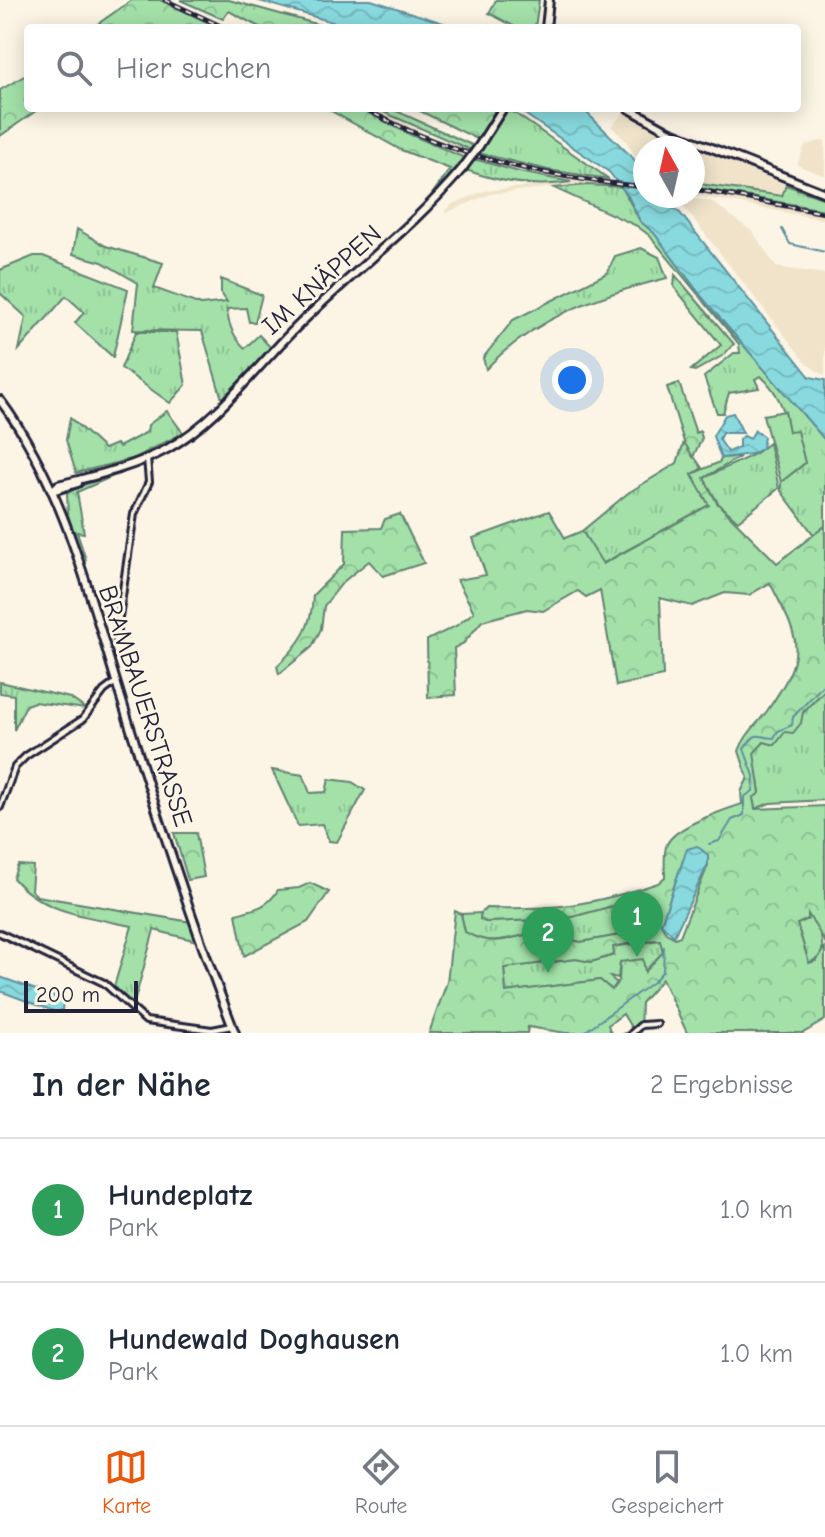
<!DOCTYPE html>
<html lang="de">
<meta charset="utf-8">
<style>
body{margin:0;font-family:"Comic Neue",sans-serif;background:#f2f2f3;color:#1f2937}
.compass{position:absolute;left:633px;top:136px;width:72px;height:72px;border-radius:50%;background:#fff;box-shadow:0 4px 20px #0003;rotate:352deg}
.scale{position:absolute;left:24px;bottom:20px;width:114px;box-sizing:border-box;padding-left:8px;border:4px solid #22223b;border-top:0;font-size:22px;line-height:28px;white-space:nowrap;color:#22223b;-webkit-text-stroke:6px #fcf5e5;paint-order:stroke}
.you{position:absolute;left:572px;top:380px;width:28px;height:28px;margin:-20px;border:6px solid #fff;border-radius:50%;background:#1a73e8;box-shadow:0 0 0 12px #1a73e833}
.badge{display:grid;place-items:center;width:52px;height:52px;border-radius:50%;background:#ea580c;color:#fff;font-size:26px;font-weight:700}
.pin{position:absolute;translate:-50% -66px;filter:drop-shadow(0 2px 4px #0008)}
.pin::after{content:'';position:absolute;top:42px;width:28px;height:24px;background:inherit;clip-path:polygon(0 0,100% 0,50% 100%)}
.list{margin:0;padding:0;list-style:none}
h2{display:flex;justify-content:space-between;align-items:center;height:104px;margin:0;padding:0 32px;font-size:34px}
h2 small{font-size:26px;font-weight:400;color:#747a83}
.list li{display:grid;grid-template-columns:52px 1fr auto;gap:24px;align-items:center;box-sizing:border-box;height:144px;padding:0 32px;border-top:2px solid #e0e1e3}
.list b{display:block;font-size:30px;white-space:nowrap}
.list p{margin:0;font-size:26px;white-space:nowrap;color:#747a83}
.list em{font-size:26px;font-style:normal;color:#747a83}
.icon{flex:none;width:44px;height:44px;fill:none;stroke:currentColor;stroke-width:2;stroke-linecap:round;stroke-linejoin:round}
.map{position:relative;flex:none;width:825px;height:1033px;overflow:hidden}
.search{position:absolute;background:#fff;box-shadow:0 4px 20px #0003;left:24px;right:24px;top:24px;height:88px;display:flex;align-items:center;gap:20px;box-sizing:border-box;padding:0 28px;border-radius:8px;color:#747a83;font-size:30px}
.sheet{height:392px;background:#fff}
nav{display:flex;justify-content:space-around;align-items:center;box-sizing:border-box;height:112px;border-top:2px solid #e0e1e3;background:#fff;font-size:22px;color:#747a83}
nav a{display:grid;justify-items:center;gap:4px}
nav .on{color:#ea580c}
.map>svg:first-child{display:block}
</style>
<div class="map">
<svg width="825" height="1033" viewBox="0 0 825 1033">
<defs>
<pattern id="grass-tufts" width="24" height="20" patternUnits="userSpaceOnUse" patternTransform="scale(2)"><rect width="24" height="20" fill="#a3e1a9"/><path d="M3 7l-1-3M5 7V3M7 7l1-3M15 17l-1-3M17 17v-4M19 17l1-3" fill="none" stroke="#8cc192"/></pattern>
<pattern id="forest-crowns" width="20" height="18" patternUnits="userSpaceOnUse" patternTransform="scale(2)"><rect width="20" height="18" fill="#a3e1a9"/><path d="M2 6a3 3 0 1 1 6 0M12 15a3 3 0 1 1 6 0" fill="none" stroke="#8cc192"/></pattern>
<pattern id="water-waves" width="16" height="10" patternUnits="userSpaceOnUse" patternTransform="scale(2)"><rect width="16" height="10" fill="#88dadf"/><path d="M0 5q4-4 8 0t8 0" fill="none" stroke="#75bbc0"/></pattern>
</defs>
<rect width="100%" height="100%" fill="#fcf5e5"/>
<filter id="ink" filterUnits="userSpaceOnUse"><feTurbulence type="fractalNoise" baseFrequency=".0125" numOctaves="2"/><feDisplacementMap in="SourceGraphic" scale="16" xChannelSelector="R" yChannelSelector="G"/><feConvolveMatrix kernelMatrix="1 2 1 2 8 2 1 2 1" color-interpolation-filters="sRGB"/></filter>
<g filter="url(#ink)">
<!-- built -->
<g fill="#f0e3ca">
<path d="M 359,108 L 374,108 L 431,136 L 478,153 L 548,170 L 609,179 L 612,186 L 574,185 L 490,194 L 446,213 L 444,211 L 453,204 L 484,191 L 568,182 L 465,158 L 409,134 Z"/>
<path d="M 626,111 L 661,132 L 786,185 L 783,196 L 693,183 L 693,148 L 645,148 L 645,174 L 627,142 L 611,126 Z"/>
<path d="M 825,140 L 825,176 L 797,165 L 805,145 Z"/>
<path d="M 693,187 L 825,210 L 825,220 L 693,195 Z"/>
<path d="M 676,197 L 711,201 L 753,232 L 776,267 L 825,274 L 825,376 L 807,364 Z"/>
</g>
<!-- grass -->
<g fill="url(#grass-tufts)" stroke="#628272" stroke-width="2">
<path d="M 496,0 L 539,0 L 535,28 L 517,28 L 489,13 Z"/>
<path d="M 374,108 L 390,108 L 474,146 L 471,150 Z"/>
<path d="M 509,109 L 609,179 L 548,170 L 478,153 Z"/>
<path d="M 474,159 L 519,172 L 571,182 C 536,188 499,182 466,170 Z"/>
<path d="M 693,183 L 782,196 L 786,185 L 825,199 L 825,210 L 693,187 Z"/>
<path d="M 587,185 L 622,187 L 640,221 L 654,233 L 702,297 L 825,440 L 825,526 L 814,535 L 781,491 L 781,482 L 805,463 L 797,432 L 789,433 C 785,410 778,392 761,376 L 755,379 L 759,388 L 729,393 L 723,413 L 717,413 L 704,377 L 734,353 L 740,353 L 739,344 L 650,236 L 637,226 L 554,188 Z"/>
<path d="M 77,229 L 106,246 L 163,263 L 154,288 L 201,305 L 227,302 L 221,293 L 221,279 L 262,295 L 255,322 L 249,322 L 246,308 L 227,309 C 228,324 233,337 245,348 L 259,335 L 271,348 L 222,399 L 202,331 L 133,330 L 138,283 L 102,262 L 73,254 Z"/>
<path d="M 641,248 L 659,257 L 667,278 C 599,295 535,317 486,369 L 483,358 L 513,320 L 607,273 L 615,256 Z"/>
<path d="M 34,256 L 43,256 L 128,289 L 113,357 L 75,323 L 84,312 L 66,296 L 19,350 L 26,317 L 0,293 L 0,270 Z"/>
<path d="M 136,332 L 176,332 L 186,385 L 170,403 L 121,368 Z"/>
<path d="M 167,411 L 183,433 L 135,458 L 76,473 L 66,440 L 70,418 L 104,449 L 116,444 L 119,447 L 147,432 L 148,425 Z"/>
<path d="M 684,442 L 702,468 L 692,475 L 709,505 L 602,564 L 582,531 L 628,493 L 677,463 Z"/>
<path d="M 769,443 L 779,488 L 738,521 L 718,503 L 704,478 L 753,455 Z"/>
<path d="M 0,682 L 70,698 L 86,709 L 34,702 L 26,705 L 14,730 L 14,695 L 0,693 Z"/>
<path d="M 825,690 L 825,800 L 770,803 L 755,809 L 753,797 L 760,792 L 753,753 L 764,742 L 785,732 Z"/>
<path d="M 272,770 L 303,775 L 310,793 L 326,792 L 329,779 L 352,782 L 365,790 L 337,842 L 329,841 L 322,824 L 298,826 Z"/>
<path d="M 18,865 L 33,866 L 31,890 L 37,896 L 191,922 L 197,941 L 154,930 L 133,1007 L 113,990 L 132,926 C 90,917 42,913 13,878 Z"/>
<path d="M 650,896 L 655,901 L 650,918 L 653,924 L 648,930 L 581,942 L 557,937 L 557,921 Z"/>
<path d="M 481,913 L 480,919 L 485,922 L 535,920 L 538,932 C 511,937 492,948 465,932 L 461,914 Z"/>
<path d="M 805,913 C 819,922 825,941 821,956 L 809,963 L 797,924 L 808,919 Z"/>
<path d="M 660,940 L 663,952 L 644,972 L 620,962 L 618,978 L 609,976 L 617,983 L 612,990 L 600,980 L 506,992 L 504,968 L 576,959 L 591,962 L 614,955 L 612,947 Z"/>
</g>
<!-- forest -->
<g fill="url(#forest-crowns)" stroke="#628272" stroke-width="2" fill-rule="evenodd">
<path d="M 132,0 L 160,0 L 220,28 L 92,28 Z"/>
<path d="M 180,0 L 229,0 L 331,28 L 261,28 L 229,11 L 223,19 Z"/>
<path d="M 28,74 L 28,108 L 40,108 L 0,136 L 0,90 Z"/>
<path d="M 326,108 L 359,108 L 409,134 L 465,158 L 430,197 L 450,169 L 401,150 Z"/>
<path d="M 414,108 L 496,108 L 479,140 Z"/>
<path d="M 675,275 L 734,344 L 722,356 L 695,371 L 691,370 L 721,345 L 674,287 Z"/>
<path d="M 679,383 L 696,433 L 700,431 L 702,438 L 693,457 L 684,442 L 667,387 Z"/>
<path d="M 740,457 L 704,478 L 717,503 L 777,563 L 825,526 L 825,690 L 803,712 L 801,723 L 793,733 L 785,732 L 775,745 L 764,742 L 754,753 L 760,793 L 753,798 L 755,809 L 825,806 L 825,942 L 808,914 L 808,919 L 797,924 L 809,963 L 816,961 L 825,947 L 825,1020 L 803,1033 L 687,1033 L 662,979 L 641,1003 L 640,1033 L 625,1033 L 632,1029 L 623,1014 L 608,1025 L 611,1033 L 566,1033 L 528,1027 L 527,1033 L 429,1033 L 447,982 L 455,911 L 461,914 L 465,932 C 492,948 510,938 538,932 L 535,920 L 486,922 L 480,919 L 481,913 L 486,908 C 555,910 592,905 658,883 L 665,877 C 665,867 663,853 667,844 C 675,826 724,810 742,804 L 741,792 L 748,778 L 739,751 C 744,736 757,724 767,711 C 808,652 801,643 770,583 L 749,595 L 725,593 L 692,606 L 660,598 L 663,676 L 616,686 L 600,590 L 586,597 L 578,591 L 543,611 L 527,609 L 482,621 L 464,643 L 454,648 L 456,695 L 428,697 L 427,640 L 456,626 L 474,612 L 457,580 L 486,575 L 473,538 L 549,511 L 565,538 L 582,531 L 603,564 L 709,505 L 692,474 L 720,462 L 721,458 ZM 708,855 L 708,865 L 680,936 L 675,938 L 666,933 L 661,924 L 683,860 ZM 649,896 L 655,901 L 650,918 L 653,924 L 648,930 L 581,942 L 557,937 L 557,921 ZM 641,941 L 660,940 L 663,952 L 645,972 L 643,959 L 620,962 L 619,980 L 612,990 L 600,980 L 506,992 L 504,968 L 576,959 L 591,962 L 614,955 L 613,947 Z"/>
<path d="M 127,470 L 77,492 L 84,533 L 77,532 L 86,560 L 83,561 L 68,515 L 67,494 L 75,488 Z"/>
<path d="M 400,514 L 424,563 L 383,576 L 369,561 L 343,582 L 324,606 L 321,629 L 312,647 L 279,674 L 277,666 C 300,644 312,628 313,595 L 344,564 L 345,529 L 381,528 L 385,519 Z"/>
<path d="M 174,833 L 196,833 L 204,877 L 188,880 Z"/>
<path d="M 310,883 L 329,892 L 308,922 L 244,956 L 236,914 C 255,909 267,908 278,890 L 299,888 Z"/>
</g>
<!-- garden -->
<path fill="#a3e1a9" stroke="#628272" stroke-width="2" d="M 785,411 L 789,432 L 797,431 L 805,463 L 781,482 L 763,415 Z"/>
<!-- water -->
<g fill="url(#water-waves)" stroke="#5f909d" stroke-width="2">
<path d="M 256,0 L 371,0 L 459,28 L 353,28 Z"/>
<path d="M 516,108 L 582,108 L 633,158 L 645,179 L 645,196 L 658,196 L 680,213 L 810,377 L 825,380 L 825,440 L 702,297 L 654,233 L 640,221 L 628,196 L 609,172 Z"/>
<path d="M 733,413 L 743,433 L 722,433 L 719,439 L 728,452 L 739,447 L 739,439 L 744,436 L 750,439 L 755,430 L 764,437 L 762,448 L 752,454 L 721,458 L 713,436 L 725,415 Z"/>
<path d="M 697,846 L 708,855 L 708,864 L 674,936 L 661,924 L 687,849 Z"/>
<path d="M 0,977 L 59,998 L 63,1002 L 62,1010 L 56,1012 L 0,991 Z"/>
</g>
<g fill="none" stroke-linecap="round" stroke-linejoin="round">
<!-- stream -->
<g stroke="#5f909d" stroke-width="2">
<path d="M 782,229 L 790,244 L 825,252"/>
<path d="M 709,844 L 719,841 L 732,820 L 744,815 L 744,797 L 753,791 L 754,776 L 744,749 C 759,729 754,737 774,738 L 778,731 L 792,725 L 793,717 L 825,683"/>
<path d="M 583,1033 L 653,982 L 663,971 L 664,947"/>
</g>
<!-- street casing -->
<g stroke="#22223b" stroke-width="10">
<g id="street">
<path d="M 116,638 L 134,514 L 149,482 L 147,458"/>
<path d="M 0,807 L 15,767 L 26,756 L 83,719 L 104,691 L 116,682"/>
<path d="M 0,933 L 104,983 L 146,1021 L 212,1030 L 232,1026"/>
<path d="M 632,1033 L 641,1025 L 657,1024"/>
</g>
</g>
<!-- secondary casing -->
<g stroke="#22223b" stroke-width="12">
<g id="secondary">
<path d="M 546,28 L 549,0"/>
<path d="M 628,108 L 669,131 L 825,193"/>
<path d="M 479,146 L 503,108"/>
<path d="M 0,400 C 64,486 90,597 121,698 C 156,810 192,923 235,1033"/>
<path d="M 52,491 L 58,485 C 94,476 134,467 167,449 C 224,417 261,359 308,316 C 360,266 416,224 462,169"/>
<path d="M 52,491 L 78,483"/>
</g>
</g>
<!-- street -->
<use href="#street" stroke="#fcf5e5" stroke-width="4"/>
<!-- secondary -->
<use href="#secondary" stroke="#fcf5e5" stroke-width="6"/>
<!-- rail casing -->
<g stroke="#22223b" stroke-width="5">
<g id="rail">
<path d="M 165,0 L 225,28"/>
<path d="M 364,108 C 453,158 545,177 645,187"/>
<path d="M 693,189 L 825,213"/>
</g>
</g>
<!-- rail -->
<use href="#rail" stroke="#fcf5e5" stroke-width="2" stroke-dasharray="6" stroke-linecap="butt"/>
<!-- secondary-bridge casing -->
<g stroke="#22223b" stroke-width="12" stroke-linecap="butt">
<path id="secondary-bridge" d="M 462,169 L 479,146"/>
</g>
<!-- secondary-bridge -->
<use href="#secondary-bridge" stroke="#fcf5e5" stroke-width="6"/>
</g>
</g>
<g text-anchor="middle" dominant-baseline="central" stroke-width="6" stroke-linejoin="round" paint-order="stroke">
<!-- street labels -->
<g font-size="26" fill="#22223b" stroke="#fcf5e5">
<text transform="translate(322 280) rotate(-42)">IM KNÄPPEN</text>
<text transform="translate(145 706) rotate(72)">BRAMBAUERSTRASSE</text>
</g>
</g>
</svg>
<svg class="compass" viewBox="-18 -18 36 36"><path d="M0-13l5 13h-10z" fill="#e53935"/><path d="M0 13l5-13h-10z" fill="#747a83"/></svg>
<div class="scale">200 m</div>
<div class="you"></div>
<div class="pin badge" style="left:637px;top:957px;background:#2e9e5b">1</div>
<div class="pin badge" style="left:548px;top:973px;background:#2e9e5b">2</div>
<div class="search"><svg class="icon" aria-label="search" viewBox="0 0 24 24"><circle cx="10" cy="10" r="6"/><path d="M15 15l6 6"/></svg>Hier suchen</div>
</div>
<section class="sheet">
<h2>In der Nähe<small>2 Ergebnisse</small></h2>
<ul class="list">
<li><span class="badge" style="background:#2e9e5b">1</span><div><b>Hundeplatz</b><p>Park</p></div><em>1.0 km</em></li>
<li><span class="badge" style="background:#2e9e5b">2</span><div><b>Hundewald Doghausen</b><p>Park</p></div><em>1.0 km</em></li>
</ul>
</section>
<nav>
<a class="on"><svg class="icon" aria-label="map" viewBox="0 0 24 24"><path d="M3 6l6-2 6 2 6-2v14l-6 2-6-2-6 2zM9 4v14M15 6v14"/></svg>Karte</a>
<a><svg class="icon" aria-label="directions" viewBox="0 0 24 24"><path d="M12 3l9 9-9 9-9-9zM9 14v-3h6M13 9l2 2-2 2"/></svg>Route</a>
<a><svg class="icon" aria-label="saved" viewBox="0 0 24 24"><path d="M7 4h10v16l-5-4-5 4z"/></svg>Gespeichert</a>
</nav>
